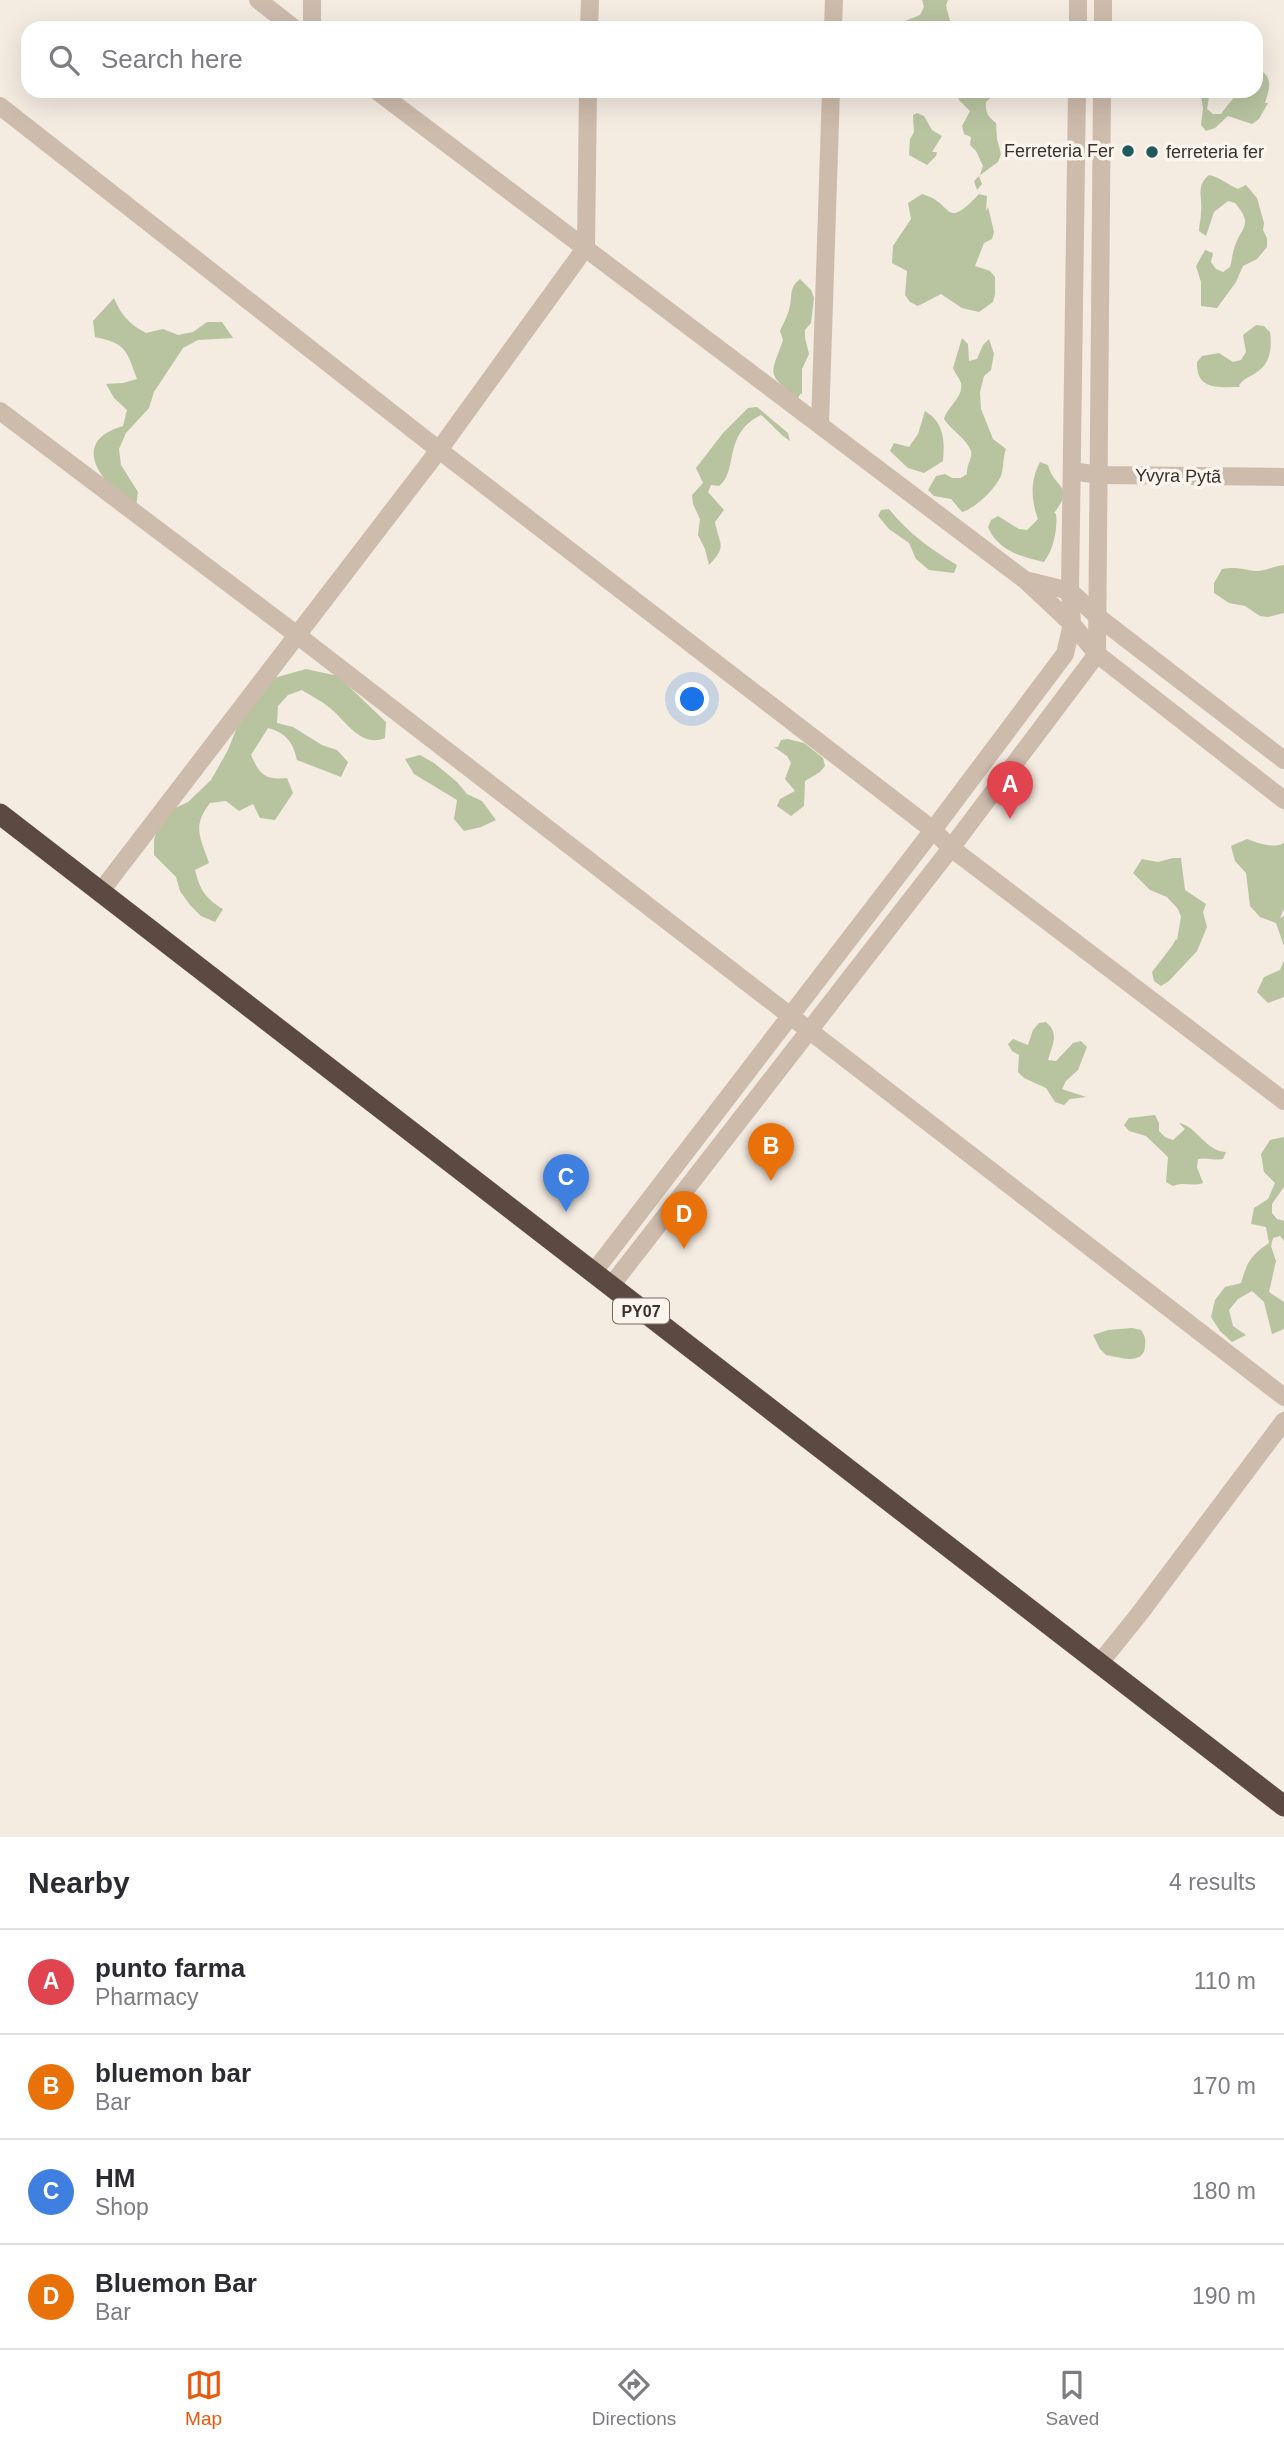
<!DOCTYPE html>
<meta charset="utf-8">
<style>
body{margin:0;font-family:Helvetica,sans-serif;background:#f7f7f7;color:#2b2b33}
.you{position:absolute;left:693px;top:700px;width:24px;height:24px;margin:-18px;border:5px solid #fff;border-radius:50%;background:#1a73e8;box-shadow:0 0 0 10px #1a73e833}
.badge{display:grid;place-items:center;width:46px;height:46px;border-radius:50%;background:#ea580c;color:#fff;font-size:23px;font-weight:700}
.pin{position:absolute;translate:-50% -58px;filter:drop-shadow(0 2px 4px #0008)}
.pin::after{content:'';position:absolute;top:37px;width:24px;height:21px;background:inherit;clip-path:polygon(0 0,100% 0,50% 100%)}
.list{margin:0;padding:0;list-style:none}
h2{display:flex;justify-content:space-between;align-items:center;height:91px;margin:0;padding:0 28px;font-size:30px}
h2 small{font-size:23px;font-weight:400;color:#7c7c81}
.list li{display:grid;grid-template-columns:46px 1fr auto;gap:21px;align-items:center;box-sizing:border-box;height:105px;padding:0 28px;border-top:2px solid #e1e1e2}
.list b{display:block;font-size:26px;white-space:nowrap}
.list p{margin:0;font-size:23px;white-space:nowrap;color:#7c7c81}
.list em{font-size:23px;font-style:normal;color:#7c7c81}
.icon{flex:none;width:38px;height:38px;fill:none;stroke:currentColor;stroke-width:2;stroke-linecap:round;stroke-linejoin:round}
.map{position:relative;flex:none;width:1284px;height:1837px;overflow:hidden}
.search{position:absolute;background:#fff;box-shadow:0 7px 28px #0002;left:21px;right:21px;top:21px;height:77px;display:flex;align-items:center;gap:18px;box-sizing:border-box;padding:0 24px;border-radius:21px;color:#7c7c81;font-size:26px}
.sheet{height:511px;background:#fff}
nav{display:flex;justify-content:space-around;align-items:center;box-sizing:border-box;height:98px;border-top:2px solid #e1e1e2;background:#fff;font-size:19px;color:#7c7c81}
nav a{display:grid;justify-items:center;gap:4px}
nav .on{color:#ea580c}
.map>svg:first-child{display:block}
</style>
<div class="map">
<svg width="1284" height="1837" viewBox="0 0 1284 1837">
<rect width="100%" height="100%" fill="#f4ebe1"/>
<!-- green -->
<g fill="#b8c4a0">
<path d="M 922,0 L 948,0 L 946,6 L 951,24 L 946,28 L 894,28 L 895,25 L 920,15 L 924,7 Z"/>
<path d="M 1256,68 C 1274,76 1270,87 1265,103 L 1268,103 L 1259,119 L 1252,124 L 1228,116 L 1215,128 L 1206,131 L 1201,125 L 1203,108 L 1200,91 L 1210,91 L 1207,109 L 1213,114 L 1221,114 C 1233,99 1235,91 1256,91 Z"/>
<path d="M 957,91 L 998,91 L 986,102 C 985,112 988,117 996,123 L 997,139 L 1001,154 L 998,162 L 979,176 L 982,184 L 977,190 L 974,181 L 980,175 L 983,166 L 976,151 L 970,145 L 971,137 L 964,134 L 962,126 L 970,111 L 959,100 Z"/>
<path d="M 917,113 L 924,116 L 932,130 L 942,136 L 932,152 L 937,152 L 936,156 L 927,165 L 909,155 L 910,139 L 914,132 L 913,115 Z"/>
<path d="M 1209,175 C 1220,177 1228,185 1238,189 L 1246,185 L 1257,198 L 1264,223 L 1263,230 L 1267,238 L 1267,247 L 1257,259 L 1243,266 L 1236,282 L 1217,308 L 1201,306 L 1201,282 L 1196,266 L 1205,250 L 1213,253 L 1211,262 L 1216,269 L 1223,272 L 1230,267 C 1232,261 1232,255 1234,249 C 1240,227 1255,226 1235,203 L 1228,201 L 1214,212 L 1206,236 L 1199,231 C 1199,225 1201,219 1201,213 C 1203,198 1195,186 1209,175 Z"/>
<path d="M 922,194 C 955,203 943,232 979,194 L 987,196 L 986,211 L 988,207 L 994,232 L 992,239 L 984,243 L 975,266 L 990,271 L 995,277 L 995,294 L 993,302 L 979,312 L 962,308 L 941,294 L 918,306 L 910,302 L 905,295 L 907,271 L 892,263 L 893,246 L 911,219 L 908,203 Z"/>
<path d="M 800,279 L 811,290 L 814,298 L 811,323 L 805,330 L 805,338 L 809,354 L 802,369 L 802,395 L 801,393 L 798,398 C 765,373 771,375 783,340 L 780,331 C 783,324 787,317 789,310 C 793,297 788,288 800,279 Z"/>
<path d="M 114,298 C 121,315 129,324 146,333 L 163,329 L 178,335 L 193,332 L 207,322 L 222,322 L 233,338 L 198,340 L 183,348 L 154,392 L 149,408 L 126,433 L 119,449 L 121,465 L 138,492 L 136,508 C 106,487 65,443 123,426 L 127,410 L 114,398 L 106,384 L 123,383 L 137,379 C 127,351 126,343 95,337 L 93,321 Z"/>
<path d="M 1256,325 L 1264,326 L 1270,332 C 1272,347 1271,363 1257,372 C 1250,377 1244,378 1239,385 L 1240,387 C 1219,387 1196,391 1197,362 L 1202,356 L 1219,353 L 1233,362 L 1241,360 L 1246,352 L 1243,335 Z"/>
<path d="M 962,338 L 968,344 L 969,361 L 977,359 L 983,345 L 989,339 L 994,354 L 991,370 L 984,376 L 980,392 L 981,409 L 993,439 L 1006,449 C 1003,457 1004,464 1002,472 C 1000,485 975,509 962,512 L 951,499 L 934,496 L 928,490 L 936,476 L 945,474 L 952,478 L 961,478 L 967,474 C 966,465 973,458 971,451 C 967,439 951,430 944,419 C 947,407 964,397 961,383 C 960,379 955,373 953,368 Z"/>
<path d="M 757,407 L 788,433 L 790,441 C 780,435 771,423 761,415 C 722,434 739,471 719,486 L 711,485 L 708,492 L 724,510 L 715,522 C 719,545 728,545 709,565 L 705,549 L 698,535 L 700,519 L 693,504 L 692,495 L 703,483 L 696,468 L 723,433 L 748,408 Z"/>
<path d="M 925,411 C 944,422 945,441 943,461 L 924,473 L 908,468 L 890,451 L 894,443 L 909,447 L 918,434 Z"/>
<path d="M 1040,462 L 1048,465 C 1054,489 1076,485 1054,513 L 1056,514 C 1058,529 1053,551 1044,562 C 1021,557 997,550 988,527 L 991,520 L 998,516 L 1019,529 L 1027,530 L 1038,519 C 1031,500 1030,481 1040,462 Z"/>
<path d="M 889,509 C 907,532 933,551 957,565 L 954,573 L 929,570 L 916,559 L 909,543 L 889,529 L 878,516 L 881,510 Z"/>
<path d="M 1284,565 L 1284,613 L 1268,617 L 1260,616 L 1245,606 L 1229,603 L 1214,593 L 1214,583 L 1222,569 C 1239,566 1243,570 1256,571 C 1262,572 1275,566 1284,565 Z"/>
<path d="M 306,669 L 338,676 L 386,722 L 385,738 C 361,748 346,721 330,708 C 322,701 311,696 302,690 L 288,695 L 278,706 L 277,723 L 293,727 L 322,745 L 337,750 L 348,762 L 341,777 L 297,760 C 293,742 286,733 268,728 L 251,755 C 260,775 265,780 287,778 L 293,793 L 275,820 L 260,818 L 253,804 L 239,811 L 226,801 L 210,803 C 192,826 200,837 209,863 L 195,870 C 200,890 206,899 223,909 L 215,922 L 201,916 L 190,905 L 180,891 L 176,877 L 154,855 L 154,839 L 160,823 L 173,809 L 188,802 L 211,780 L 228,750 L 241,717 L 274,678 Z"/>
<path d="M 788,739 L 804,743 L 823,758 L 825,766 L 820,772 L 805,781 L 804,806 L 791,816 L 777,806 L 780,799 L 795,791 L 785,779 L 791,763 L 787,756 L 774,747 L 778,747 L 781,740 Z"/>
<path d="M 420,755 L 434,763 L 457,782 L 467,794 L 482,801 L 496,820 L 481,827 L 464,831 L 454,819 L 457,800 L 414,774 L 405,759 Z"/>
<path d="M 1247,839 C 1258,843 1273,849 1284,843 L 1284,909 L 1280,918 L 1284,916 L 1284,946 L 1276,923 L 1260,917 L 1250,906 L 1246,873 L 1235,861 L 1231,846 Z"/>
<path d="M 1173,858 L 1181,858 L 1185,890 L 1206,904 L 1203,912 L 1207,927 L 1197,951 L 1169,981 L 1161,986 L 1154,981 L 1152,972 L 1172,946 L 1176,939 L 1177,940 L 1181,917 L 1178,909 L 1167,897 L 1150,890 L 1133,873 L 1142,859 L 1158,862 Z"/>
<path d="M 1284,960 L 1284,997 L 1268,1003 L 1257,992 L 1264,977 L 1280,970 Z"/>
<path d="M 1046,1022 C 1060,1034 1052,1045 1048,1060 L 1056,1061 L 1073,1043 L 1081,1041 L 1087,1047 L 1078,1070 L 1066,1081 L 1062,1089 L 1086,1097 L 1070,1099 L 1064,1105 L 1055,1102 L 1046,1088 L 1024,1078 L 1018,1072 L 1019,1055 L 1012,1051 L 1008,1044 L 1013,1039 L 1028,1045 L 1033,1030 L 1039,1023 Z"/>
<path d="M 1155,1115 L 1159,1123 L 1159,1131 L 1165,1137 L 1173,1140 L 1185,1129 L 1179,1123 C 1198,1127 1205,1151 1226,1152 L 1223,1159 C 1214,1161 1207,1157 1198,1159 L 1197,1167 L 1203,1183 C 1193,1187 1184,1181 1173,1186 L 1166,1182 L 1168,1157 L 1146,1136 L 1129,1131 L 1124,1125 L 1129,1118 Z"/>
<path d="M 1284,1137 L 1284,1187 L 1272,1204 L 1272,1213 L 1277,1219 L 1284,1221 L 1284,1241 L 1280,1236 L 1273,1238 L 1271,1246 L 1276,1261 L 1269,1292 L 1284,1302 L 1284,1329 L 1272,1334 L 1264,1302 L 1252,1291 L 1238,1299 L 1229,1310 L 1233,1326 L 1246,1335 L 1232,1342 L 1220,1331 L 1211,1317 L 1215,1300 L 1225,1287 L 1241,1283 C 1247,1262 1251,1255 1269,1243 L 1266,1227 L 1251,1224 L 1254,1208 L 1268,1199 L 1275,1183 L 1264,1172 L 1261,1154 L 1270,1140 Z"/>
<path d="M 1132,1328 L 1141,1330 C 1145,1336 1146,1339 1145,1347 C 1143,1366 1119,1357 1106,1355 L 1100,1349 L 1093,1335 L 1108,1330 Z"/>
</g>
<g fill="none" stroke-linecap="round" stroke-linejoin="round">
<!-- minor -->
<g stroke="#cdbbac" stroke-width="18">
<path d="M 258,0 L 294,28"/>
<path d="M 312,28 L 312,0"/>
<path d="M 589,28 L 590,0"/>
<path d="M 833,28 L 834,0"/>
<path d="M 1078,28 L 1078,0"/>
<path d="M 1103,28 L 1103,0"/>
<path d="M 377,91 L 1025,580 L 1072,624 L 1097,654 L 1284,800"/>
<path d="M 0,106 L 439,450 L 933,830 L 951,848 L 1284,1101"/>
<path d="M 0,411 L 297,635 L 1284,1397"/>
<path d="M 820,424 L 831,91"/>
<path d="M 1072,471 L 1099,475 L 1284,477"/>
<path d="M 1029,581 L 1070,591 L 1098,617 L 1284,760"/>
<path d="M 101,891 L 439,450 L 586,247 L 588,91"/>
<path d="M 593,1273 L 933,830 L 1065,654 L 1072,624 L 1070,591 L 1077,91"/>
<path d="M 610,1287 L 951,848 L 1097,654 L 1102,91"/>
<path d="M 1099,1664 L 1140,1613 L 1284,1421"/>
</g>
<!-- highway -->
<path stroke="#5c4a42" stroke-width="21" d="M 0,814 L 1284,1806"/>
</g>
<!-- markers -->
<g fill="#1f5a5e" stroke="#fbf5ee" stroke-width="2.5">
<circle cx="1128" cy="151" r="7"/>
<circle cx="1152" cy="152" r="7"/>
</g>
<g text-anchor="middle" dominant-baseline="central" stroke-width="7" stroke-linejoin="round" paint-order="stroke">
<!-- shield labels -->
<rect fill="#fbf5ee" stroke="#756b66" stroke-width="2" x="613" y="1298.5" width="56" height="25" rx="5"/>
<g font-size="16" font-weight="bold" fill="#3b302b">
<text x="641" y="1311">PY07</text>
</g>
<!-- poi labels -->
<g font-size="18" fill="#3b302b" stroke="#fbf5ee" text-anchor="end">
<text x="1114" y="151">Ferreteria Fer</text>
<text x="1166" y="152" text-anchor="start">ferreteria fer</text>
</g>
<!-- street labels -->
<g font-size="18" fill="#3b302b" stroke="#fbf5ee">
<text transform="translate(1178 476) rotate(1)">Yvyra Pytã</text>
</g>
</g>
</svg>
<div class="you"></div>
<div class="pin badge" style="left:1010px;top:819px;background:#e0444e">A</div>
<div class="pin badge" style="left:771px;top:1181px;background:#e8710a">B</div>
<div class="pin badge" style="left:566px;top:1212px;background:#3f7fe0">C</div>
<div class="pin badge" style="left:684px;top:1249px;background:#e8710a">D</div>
<div class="search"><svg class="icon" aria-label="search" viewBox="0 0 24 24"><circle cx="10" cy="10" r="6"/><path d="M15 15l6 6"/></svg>Search here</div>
</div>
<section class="sheet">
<h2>Nearby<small>4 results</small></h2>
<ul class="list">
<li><span class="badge" style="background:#e0444e">A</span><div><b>punto farma</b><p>Pharmacy</p></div><em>110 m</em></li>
<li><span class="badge" style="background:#e8710a">B</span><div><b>bluemon bar</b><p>Bar</p></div><em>170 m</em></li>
<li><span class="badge" style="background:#3f7fe0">C</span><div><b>HM</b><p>Shop</p></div><em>180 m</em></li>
<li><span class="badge" style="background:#e8710a">D</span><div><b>Bluemon Bar</b><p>Bar</p></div><em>190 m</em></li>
</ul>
</section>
<nav>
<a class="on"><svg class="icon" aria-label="map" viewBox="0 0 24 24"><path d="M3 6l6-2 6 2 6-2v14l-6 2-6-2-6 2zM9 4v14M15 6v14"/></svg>Map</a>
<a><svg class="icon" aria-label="directions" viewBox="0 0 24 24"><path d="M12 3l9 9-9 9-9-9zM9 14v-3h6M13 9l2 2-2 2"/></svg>Directions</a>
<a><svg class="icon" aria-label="saved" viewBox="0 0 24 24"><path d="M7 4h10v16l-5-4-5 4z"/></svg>Saved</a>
</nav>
